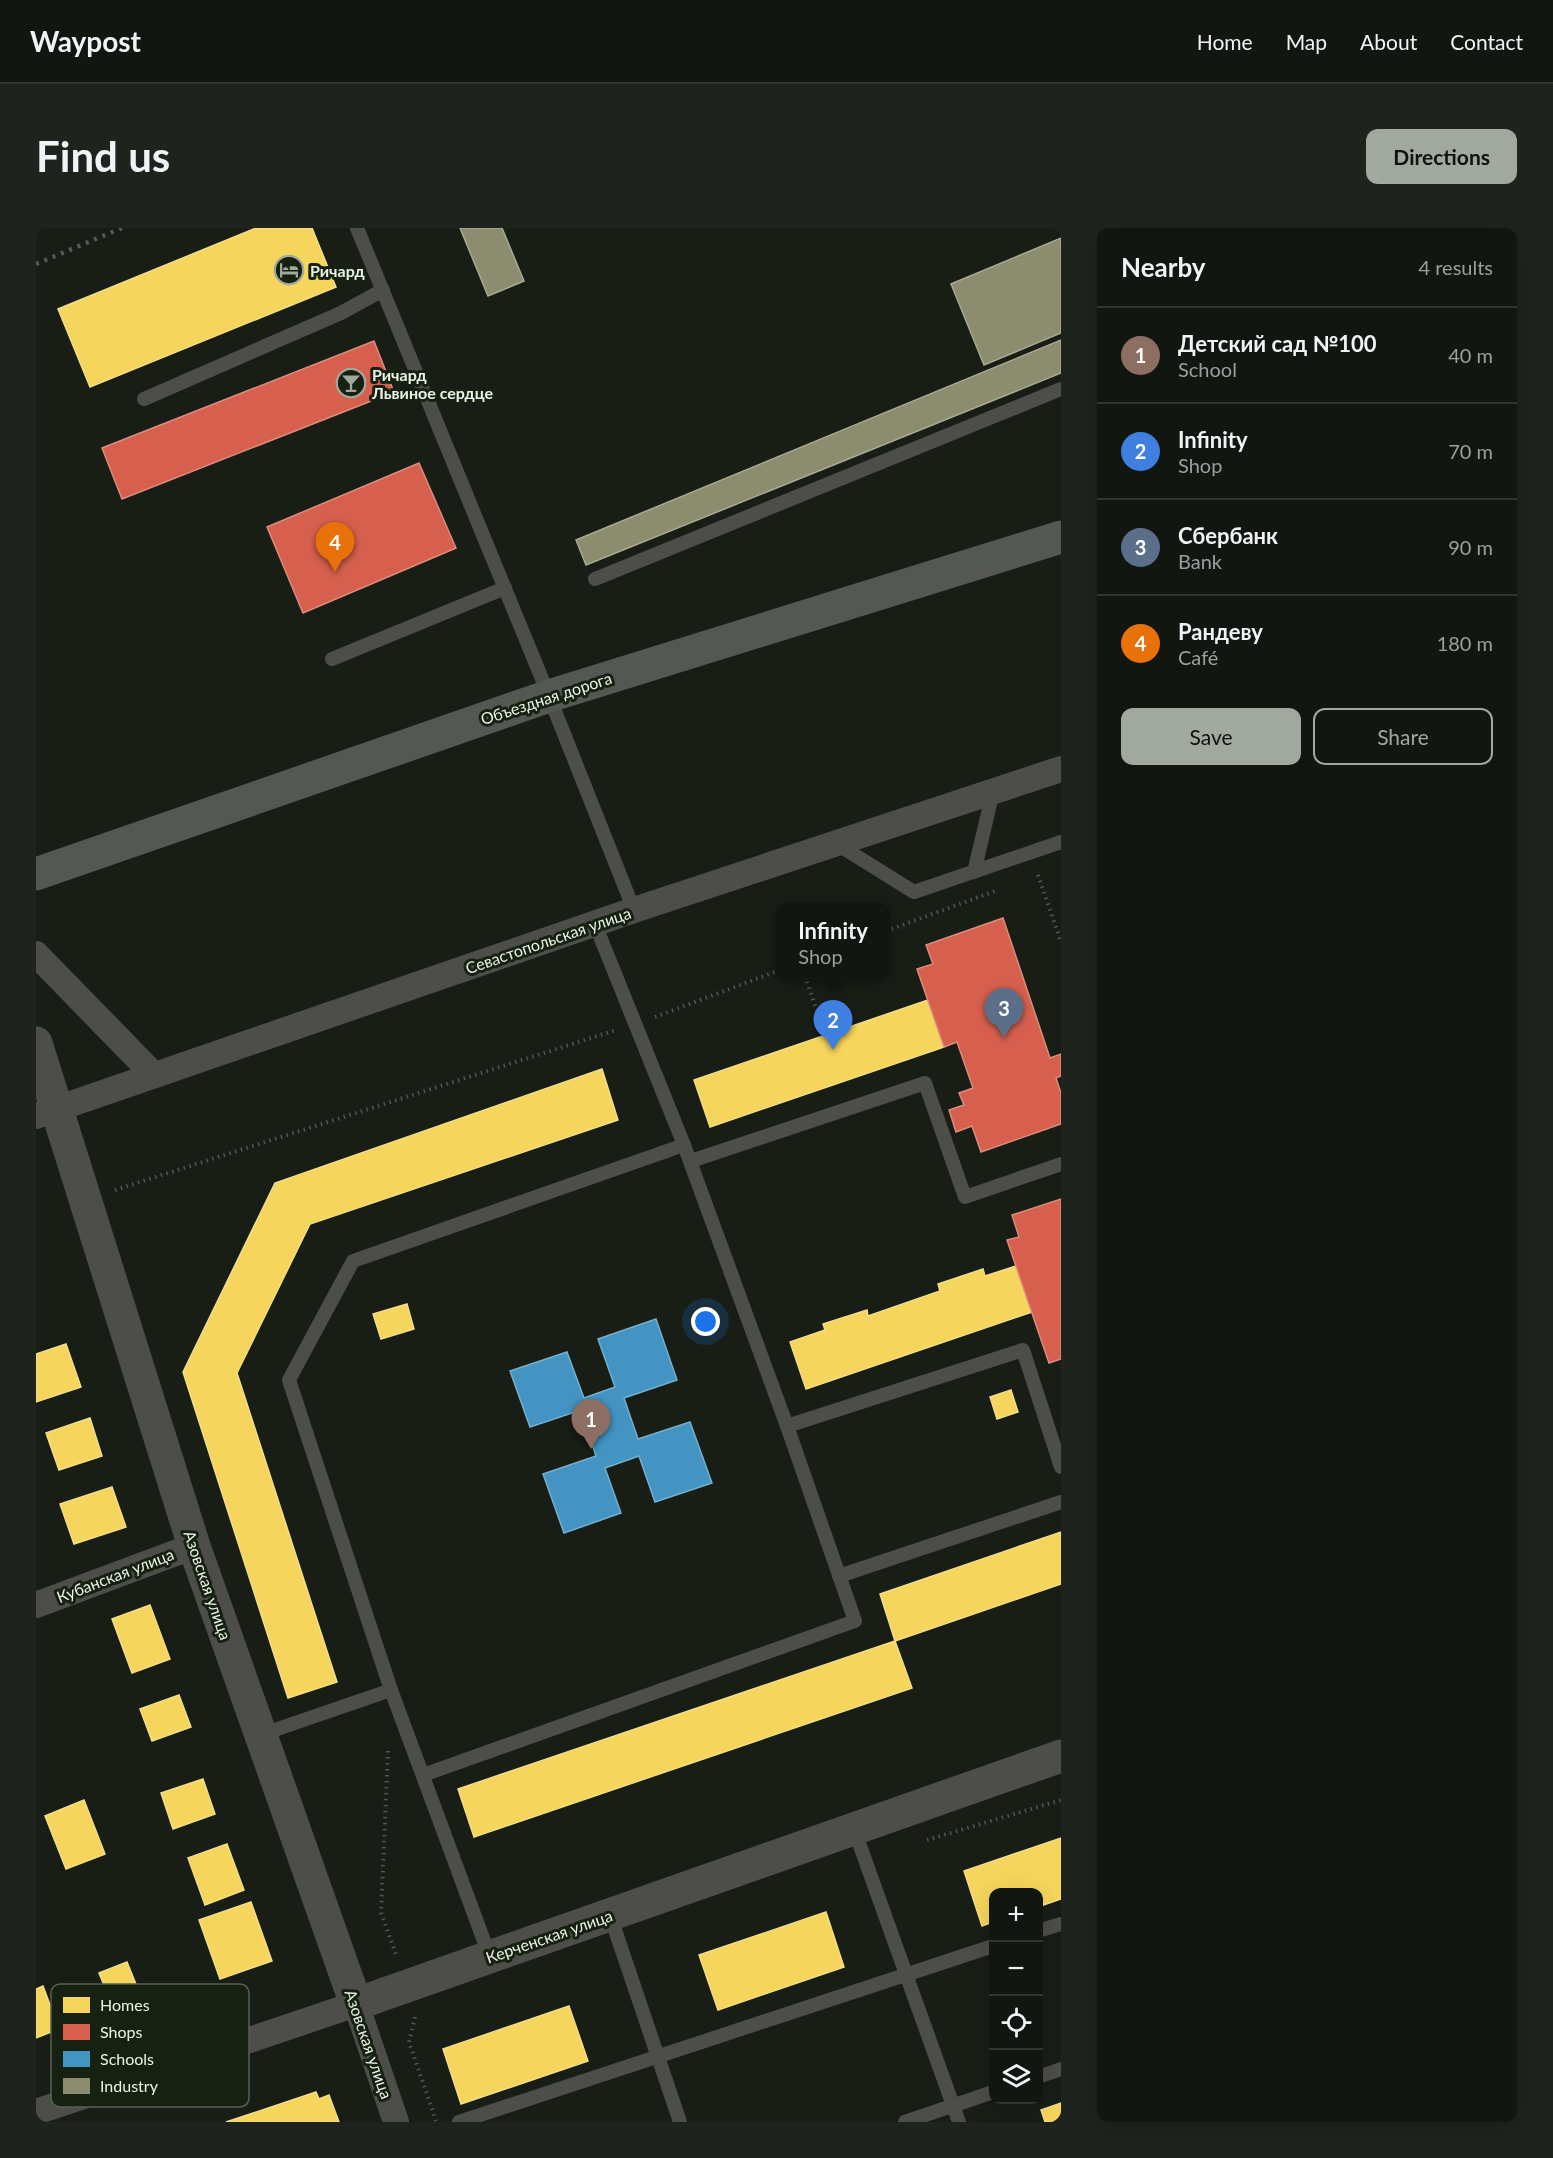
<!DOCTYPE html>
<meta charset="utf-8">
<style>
body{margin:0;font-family:Lato,sans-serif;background:#1f231e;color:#f1f3f6}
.controls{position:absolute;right:18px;bottom:18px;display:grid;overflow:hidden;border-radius:12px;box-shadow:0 6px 24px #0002}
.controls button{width:54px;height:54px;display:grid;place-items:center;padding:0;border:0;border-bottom:2px solid #313530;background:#121610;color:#f1f3f6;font:30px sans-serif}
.you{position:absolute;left:670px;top:1094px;width:21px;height:21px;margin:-15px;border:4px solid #fff;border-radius:50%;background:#1a73e8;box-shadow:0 0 0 9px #1a73e833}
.badge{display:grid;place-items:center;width:39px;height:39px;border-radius:50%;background:#a1a89e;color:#fff;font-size:20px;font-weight:700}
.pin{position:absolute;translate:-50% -50px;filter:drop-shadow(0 2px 3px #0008)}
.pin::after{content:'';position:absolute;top:32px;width:21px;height:18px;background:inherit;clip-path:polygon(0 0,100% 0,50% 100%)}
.popup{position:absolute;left:740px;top:675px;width:114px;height:78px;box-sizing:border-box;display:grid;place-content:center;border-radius:12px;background:#121610;filter:drop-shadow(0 2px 4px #0005);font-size:20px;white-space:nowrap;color:#9c9f9f}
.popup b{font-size:22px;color:#f1f3f6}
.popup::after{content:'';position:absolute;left:50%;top:100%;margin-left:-12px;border:12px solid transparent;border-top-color:#121610}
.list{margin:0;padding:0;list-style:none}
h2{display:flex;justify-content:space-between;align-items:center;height:78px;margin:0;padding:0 24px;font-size:26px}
h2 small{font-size:20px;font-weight:400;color:#9c9f9f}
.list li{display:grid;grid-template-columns:39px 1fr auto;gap:18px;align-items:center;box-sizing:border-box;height:96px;padding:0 24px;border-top:2px solid #313530}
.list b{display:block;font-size:22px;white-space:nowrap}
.list p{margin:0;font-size:20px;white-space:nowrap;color:#9c9f9f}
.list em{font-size:20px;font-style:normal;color:#9c9f9f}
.actions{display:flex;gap:12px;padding:18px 24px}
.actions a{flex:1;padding:14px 0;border:2px solid #a1a89e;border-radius:12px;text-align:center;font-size:21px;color:#a1a89e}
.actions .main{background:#a1a89e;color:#111}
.icon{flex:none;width:33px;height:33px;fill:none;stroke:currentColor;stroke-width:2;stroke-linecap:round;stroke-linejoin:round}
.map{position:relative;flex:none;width:1025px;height:1894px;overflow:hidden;border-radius:12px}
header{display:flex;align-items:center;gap:36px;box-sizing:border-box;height:84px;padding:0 30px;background:#121610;border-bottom:2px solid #313530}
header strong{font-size:28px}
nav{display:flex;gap:33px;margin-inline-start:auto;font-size:21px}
.intro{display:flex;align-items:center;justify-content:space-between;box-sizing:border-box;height:144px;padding:0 36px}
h1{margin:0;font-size:42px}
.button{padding:15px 27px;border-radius:12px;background:#a1a89e;color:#111;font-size:21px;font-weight:700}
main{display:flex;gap:36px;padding:0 36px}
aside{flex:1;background:#121610;border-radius:12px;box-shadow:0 6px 24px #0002}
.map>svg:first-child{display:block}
</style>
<header>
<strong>Waypost</strong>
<nav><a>Home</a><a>Map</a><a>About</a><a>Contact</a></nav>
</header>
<div class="intro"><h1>Find us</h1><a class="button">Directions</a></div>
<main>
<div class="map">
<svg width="1025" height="1894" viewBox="0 0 1025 1894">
<rect width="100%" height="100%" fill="#181e16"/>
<!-- homes -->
<g fill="#f6d55c" stroke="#f3de86" stroke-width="1.5">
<path d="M 220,0 L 276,0 L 300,59 L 54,159 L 22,81 Z"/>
<path d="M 892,772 L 908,819 L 674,899 L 658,852 Z"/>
<path d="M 566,841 L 582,892 L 274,996 L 201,1145 L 301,1454 L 252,1470 L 147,1144 L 239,955 Z"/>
<path d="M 980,1038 L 996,1084 L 770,1161 L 754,1114 L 789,1102 L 787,1096 L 831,1082 L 832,1088 L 904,1063 L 902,1056 L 947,1041 L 949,1048 Z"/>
<path d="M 371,1076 L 378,1101 L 345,1111 L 337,1086 Z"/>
<path d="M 30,1116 L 45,1159 L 0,1174 L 0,1126 Z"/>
<path d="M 975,1162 L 982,1184 L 961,1191 L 954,1169 Z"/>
<path d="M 54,1190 L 66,1228 L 23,1242 L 10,1205 Z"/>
<path d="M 76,1259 L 90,1299 L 38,1316 L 24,1276 Z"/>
<path d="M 1025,1304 L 1025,1356 L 859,1413 L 844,1366 Z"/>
<path d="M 114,1377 L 134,1431 L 96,1445 L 76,1391 Z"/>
<path d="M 859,1413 L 876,1460 L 438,1609 L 422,1561 Z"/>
<path d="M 143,1467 L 155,1499 L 116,1513 L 104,1481 Z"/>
<path d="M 167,1551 L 179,1586 L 137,1601 L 125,1565 Z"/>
<path d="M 48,1572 L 69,1626 L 30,1641 L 9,1588 Z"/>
<path d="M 1025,1610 L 1025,1671 L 1002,1679 L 1002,1664 L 957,1664 L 957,1694 L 946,1698 L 928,1643 Z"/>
<path d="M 191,1616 L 208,1662 L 169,1677 L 152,1630 Z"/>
<path d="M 215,1674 L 236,1733 L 184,1751 L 163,1692 Z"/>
<path d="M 790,1684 L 808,1739 L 682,1782 L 663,1727 Z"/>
<path d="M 91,1734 L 106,1771 L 78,1782 L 63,1745 Z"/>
<path d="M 7,1758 L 23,1801 L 0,1810 L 0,1761 Z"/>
<path d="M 533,1778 L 552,1833 L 425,1876 L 407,1821 Z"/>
<path d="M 280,1864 L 283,1871 L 293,1867 L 303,1894 L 190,1894 Z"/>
<path d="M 1025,1875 L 1025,1894 L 1009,1894 L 1005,1882 Z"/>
</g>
<!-- shops -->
<g fill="#d6604d" stroke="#dc8c7c" stroke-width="1.5">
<path d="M 338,113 L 358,164 L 86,271 L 66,220 Z"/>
<path d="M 383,235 L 420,320 L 267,385 L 231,299 Z"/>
<path d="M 967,690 L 1014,830 L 1025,826 L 1025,848 L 1020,850 L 1025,865 L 1025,896 L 945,924 L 936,898 L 920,904 L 913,882 L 928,877 L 923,865 L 937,860 L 921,814 L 908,819 L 881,741 L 897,736 L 890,717 Z"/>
<path d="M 1025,971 L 1025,1131 L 1013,1135 L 971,1012 L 983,1009 L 976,987 Z"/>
</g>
<!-- schools -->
<path fill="#4393c3" stroke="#75b0ce" stroke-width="1.5" d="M 620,1091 L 641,1152 L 588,1170 L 602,1211 L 654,1194 L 676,1255 L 619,1274 L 603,1228 L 569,1240 L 585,1285 L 528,1305 L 507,1246 L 560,1228 L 545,1182 L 494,1199 L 474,1143 L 531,1124 L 548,1170 L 579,1159 L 562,1111 Z"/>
<!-- industry -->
<g fill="#8c8c6e" stroke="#a8ab93" stroke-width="1.5">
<path d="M 424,0 L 466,0 L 488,53 L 452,68 Z"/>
<path d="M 1025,10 L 1025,105 L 948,137 L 915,56 Z"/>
<path d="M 1025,112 L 1025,145 L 550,337 L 540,312 Z"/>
</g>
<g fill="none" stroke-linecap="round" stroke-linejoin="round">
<!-- path -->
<g stroke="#545551" stroke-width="4" stroke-dasharray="1.5 4.5" stroke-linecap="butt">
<path d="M 1002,647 L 1025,714"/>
<path d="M 850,703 L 962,662"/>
<path d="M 769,748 L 789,807"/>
<path d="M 619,789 L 744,742"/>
<path d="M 79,962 L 580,802"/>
<path d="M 352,1523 L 345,1685 L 361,1729"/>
<path d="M 891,1612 L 1025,1572"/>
<path d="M 379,1789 L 373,1814 L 400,1893"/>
</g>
<!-- service -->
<g stroke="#4d4e4a" stroke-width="14">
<path d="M 321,0 L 513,468 L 598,682"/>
<path d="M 108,171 L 305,85 L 347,62"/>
<path d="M 559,351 L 1025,161"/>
<path d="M 296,431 L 469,360"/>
<path d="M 801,616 L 878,664 L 1025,614"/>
<path d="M 938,644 L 957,564"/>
<path d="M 655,933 L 889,855 L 929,969 L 1025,936"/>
<path d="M 751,1198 L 987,1122 L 1025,1239"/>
<path d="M 803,1348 L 1025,1274"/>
<path d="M 224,1507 L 355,1462"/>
<path d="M 387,1547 L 819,1393 L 751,1198 L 648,917"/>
<path d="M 818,1601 L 923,1894"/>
<path d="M 574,1687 L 644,1894"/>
<path d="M 1002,1703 L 1025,1696"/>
<path d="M 454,1729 L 355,1462 L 253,1152 L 317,1033 L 648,917 L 559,696"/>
<path d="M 1002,1849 L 1025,1841"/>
<path d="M 423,1894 L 957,1718"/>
<path d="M 869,1894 L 957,1864"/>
</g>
<!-- minor -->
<g stroke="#4d4e4a" stroke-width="26">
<path d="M 0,726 L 118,847"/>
<path d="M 0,888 L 598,682 L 1025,541"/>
<path d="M 0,1377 L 158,1318"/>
<path d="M 0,1884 L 320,1776 L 360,1894"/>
</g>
<!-- tertiary -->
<path stroke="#4d4e4a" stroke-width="33" d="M 0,815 L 158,1318 L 320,1776 L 1025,1528"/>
<!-- primary -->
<path stroke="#555752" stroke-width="33" d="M 0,646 L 513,468 L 1025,309"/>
<!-- rail -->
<path stroke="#575a54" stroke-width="4.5" stroke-dasharray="3 6" stroke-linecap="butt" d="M 0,36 L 86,0"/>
</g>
<!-- icons -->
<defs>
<g id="hotel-ring" transform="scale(1.5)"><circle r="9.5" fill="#172112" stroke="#a1a89e" stroke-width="1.5"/><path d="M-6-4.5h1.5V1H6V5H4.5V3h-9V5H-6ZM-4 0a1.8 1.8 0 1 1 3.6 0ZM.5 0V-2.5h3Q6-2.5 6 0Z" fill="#a1a89e"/></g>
<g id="bar-ring" transform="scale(1.5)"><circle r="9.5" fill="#172112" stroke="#a1a89e" stroke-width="1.5"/><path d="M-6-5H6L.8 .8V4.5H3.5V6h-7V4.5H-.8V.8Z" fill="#a1a89e"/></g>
</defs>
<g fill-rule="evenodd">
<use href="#hotel-ring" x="253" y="42"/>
<use href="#bar-ring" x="315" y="155"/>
</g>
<g text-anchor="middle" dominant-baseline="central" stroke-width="6" stroke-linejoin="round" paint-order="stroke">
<!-- poi labels -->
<g font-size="16" font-weight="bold" fill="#ebf2e8" stroke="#172112" text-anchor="start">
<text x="274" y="42">Ричард</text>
<text x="336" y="146">Ричард<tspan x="336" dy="18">Львиное сердце</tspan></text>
</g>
<!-- street labels -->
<g font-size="16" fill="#ebf2e8" stroke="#172112">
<text transform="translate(510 470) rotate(-18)">Объездная дорога</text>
<text transform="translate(512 712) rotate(-19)">Севастопольская улица</text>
<text transform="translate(79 1347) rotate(-21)">Кубанская улица</text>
<text transform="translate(172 1357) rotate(71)">Азовская улица</text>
<text transform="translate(513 1708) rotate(-19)">Керченская улица</text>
<text transform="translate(333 1816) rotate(71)">Азовская улица</text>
</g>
</g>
<!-- legend -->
<rect x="15" y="1756" width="198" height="123" rx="9" fill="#172112" stroke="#576052" stroke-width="1.5"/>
<rect x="27" y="1769" width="27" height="16" fill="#f6d55c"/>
<rect x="27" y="1796" width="27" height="16" fill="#d6604d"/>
<rect x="27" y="1823" width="27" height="16" fill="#4393c3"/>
<rect x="27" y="1850" width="27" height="16" fill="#8c8c6e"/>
<g font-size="16" fill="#ebf2e8">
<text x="64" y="1783">Homes</text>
<text x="64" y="1810">Shops</text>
<text x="64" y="1837">Schools</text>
<text x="64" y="1864">Industry</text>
</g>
</svg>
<div class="controls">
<button>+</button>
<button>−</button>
<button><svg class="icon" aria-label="locate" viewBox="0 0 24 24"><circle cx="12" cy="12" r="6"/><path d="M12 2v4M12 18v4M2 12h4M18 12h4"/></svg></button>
<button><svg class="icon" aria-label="layers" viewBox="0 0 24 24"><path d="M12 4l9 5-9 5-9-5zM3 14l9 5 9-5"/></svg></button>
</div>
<div class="you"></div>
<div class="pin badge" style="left:555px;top:1221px;background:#8d6e63">1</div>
<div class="pin badge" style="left:797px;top:822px;background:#3f7fe0">2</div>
<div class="popup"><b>Infinity</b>Shop</div>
<div class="pin badge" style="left:968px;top:810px;background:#5c6f8a">3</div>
<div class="pin badge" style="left:299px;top:344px;background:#e8710a">4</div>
</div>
<aside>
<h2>Nearby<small>4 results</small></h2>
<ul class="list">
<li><span class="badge" style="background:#8d6e63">1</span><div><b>Детский сад №100</b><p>School</p></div><em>40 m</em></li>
<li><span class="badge" style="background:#3f7fe0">2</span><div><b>Infinity</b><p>Shop</p></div><em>70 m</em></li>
<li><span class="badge" style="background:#5c6f8a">3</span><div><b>Сбербанк</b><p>Bank</p></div><em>90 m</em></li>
<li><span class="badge" style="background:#e8710a">4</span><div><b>Рандеву</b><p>Café</p></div><em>180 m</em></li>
</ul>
<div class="actions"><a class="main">Save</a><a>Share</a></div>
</aside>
</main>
